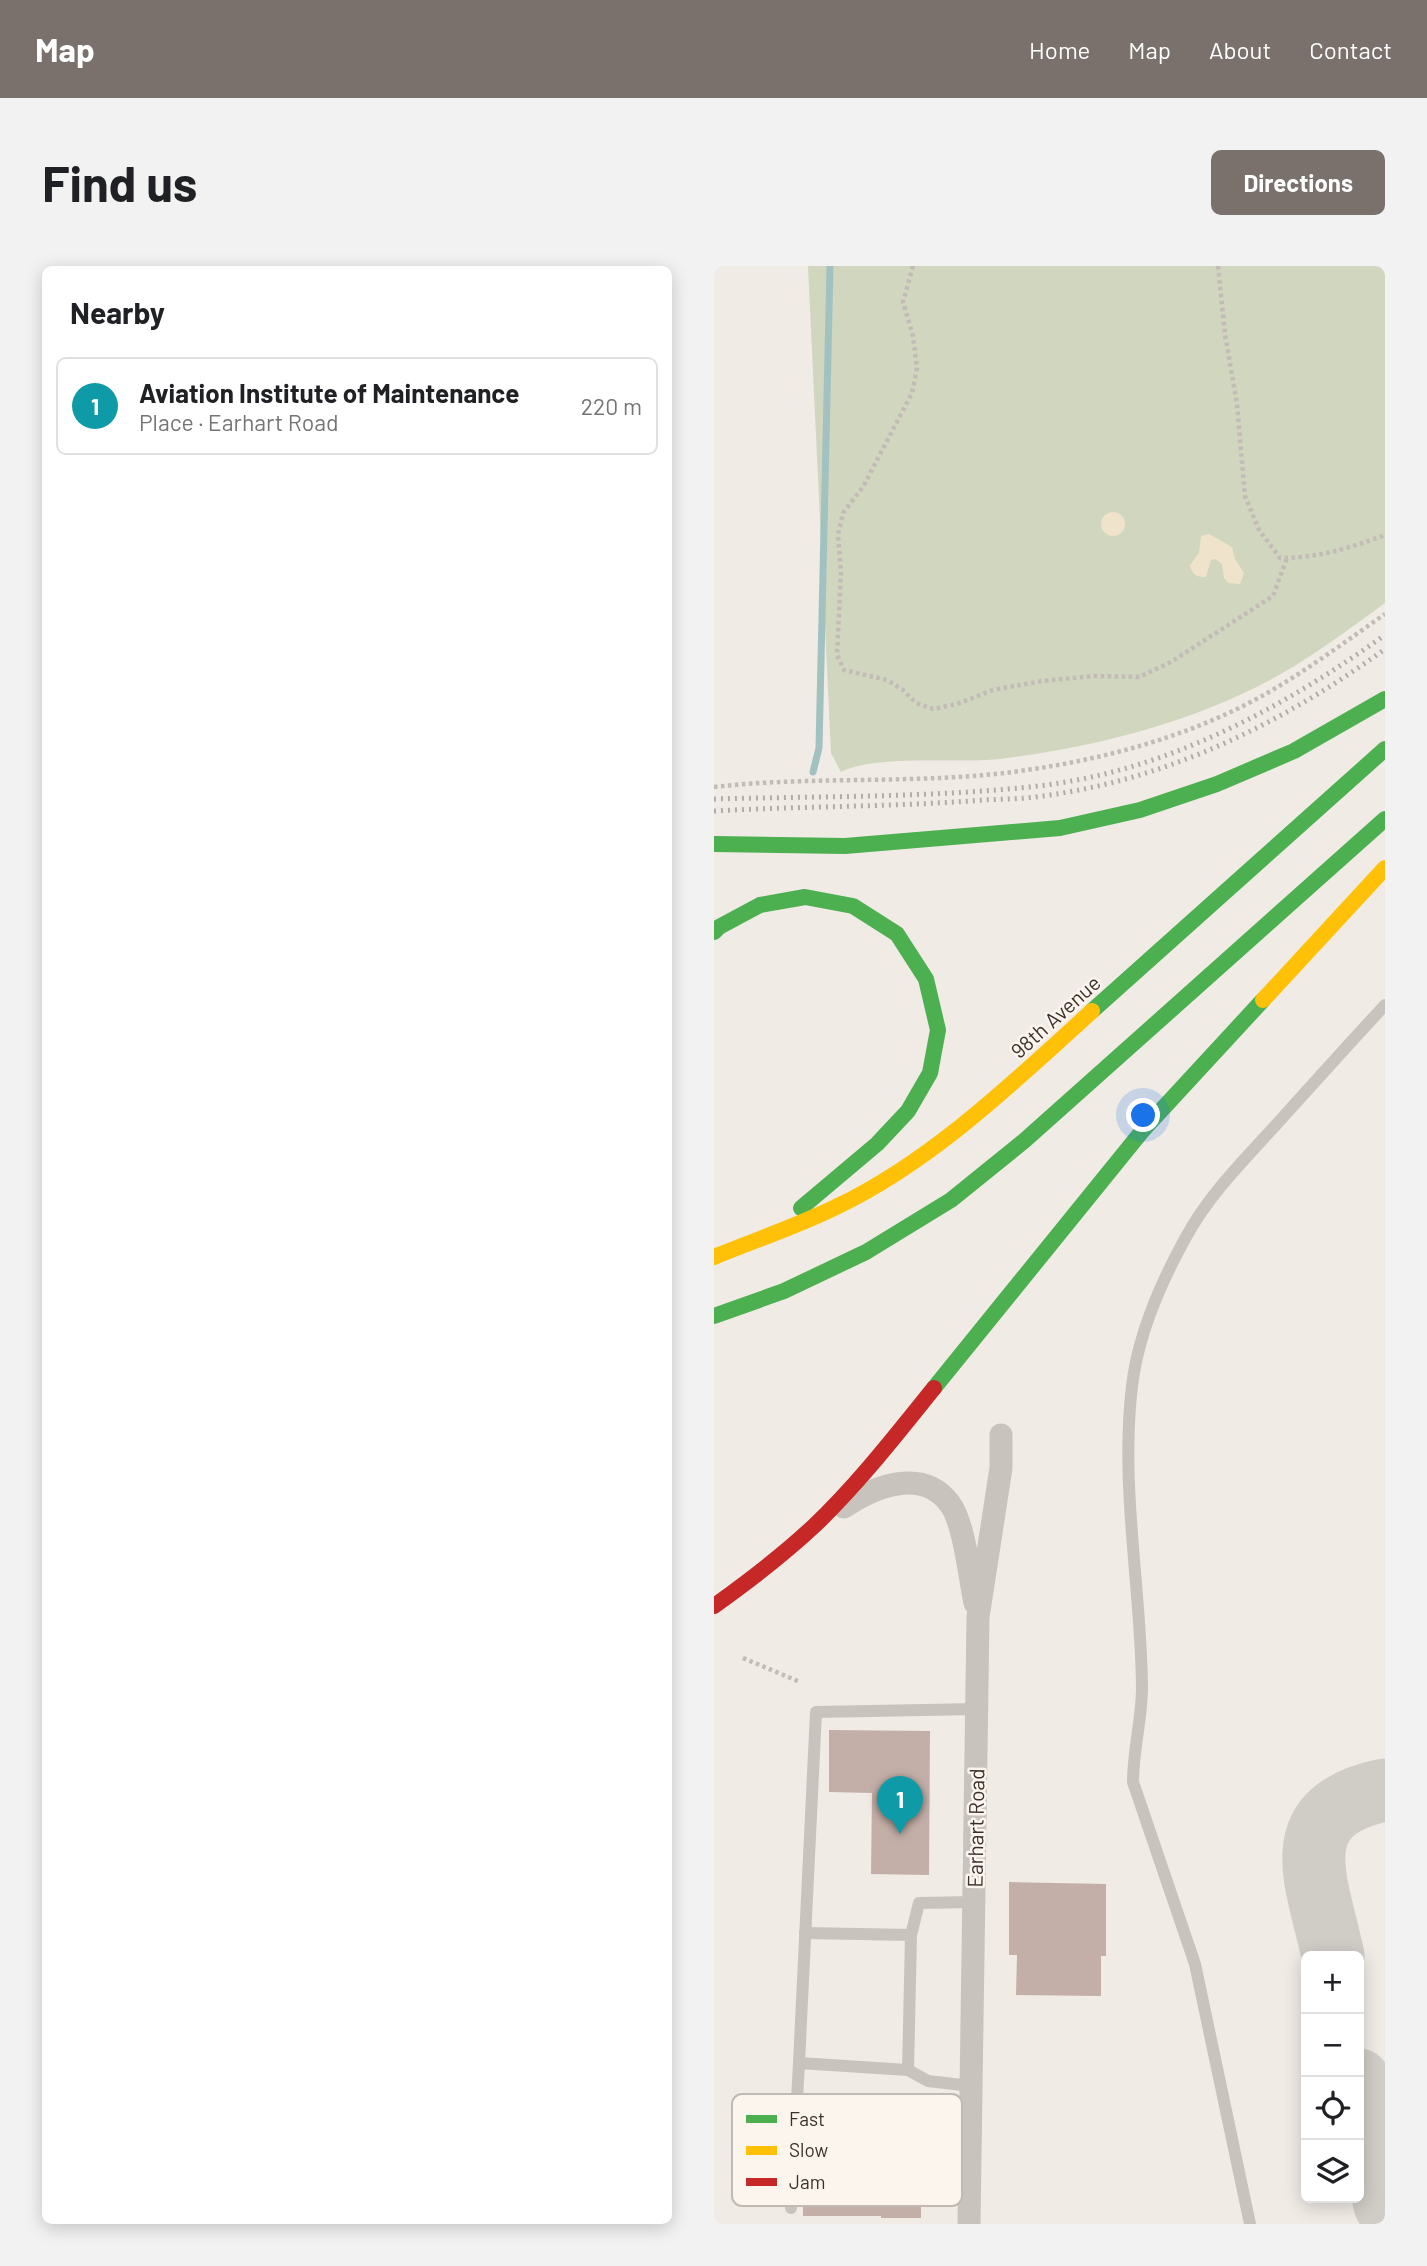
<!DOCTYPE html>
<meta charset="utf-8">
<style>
body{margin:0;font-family:Barlow,sans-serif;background:#f2f2f2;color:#202124}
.controls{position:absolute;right:21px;bottom:21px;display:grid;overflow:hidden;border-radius:10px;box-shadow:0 4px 18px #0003}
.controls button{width:63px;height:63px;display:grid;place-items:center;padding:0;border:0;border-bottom:2px solid #e0e0e0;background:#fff;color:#202124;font:35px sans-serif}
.you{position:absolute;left:430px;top:850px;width:24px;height:24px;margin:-18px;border:5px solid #fff;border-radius:50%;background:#1a73e8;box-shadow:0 0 0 10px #1a73e833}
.badge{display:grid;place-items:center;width:46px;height:46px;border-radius:50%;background:#7a716c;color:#fff;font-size:23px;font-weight:700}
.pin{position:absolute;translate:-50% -58px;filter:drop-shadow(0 2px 4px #0008)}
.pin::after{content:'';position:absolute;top:37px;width:24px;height:21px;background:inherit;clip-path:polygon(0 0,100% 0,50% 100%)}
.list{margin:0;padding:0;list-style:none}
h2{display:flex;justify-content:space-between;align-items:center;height:91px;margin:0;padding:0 28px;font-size:30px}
h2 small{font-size:23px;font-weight:400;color:#757577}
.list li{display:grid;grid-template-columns:46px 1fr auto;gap:21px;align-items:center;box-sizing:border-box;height:98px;margin:0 14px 14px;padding:0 14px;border:2px solid #e0e0e0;border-radius:10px}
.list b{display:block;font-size:26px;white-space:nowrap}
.list p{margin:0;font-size:23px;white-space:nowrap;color:#757577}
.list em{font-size:23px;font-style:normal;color:#757577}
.icon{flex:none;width:38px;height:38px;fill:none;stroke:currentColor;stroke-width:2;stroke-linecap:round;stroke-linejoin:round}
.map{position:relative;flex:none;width:671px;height:1958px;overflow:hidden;border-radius:10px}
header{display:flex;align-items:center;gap:42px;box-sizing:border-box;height:98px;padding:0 35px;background:#7a716c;color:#fff}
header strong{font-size:33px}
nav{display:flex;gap:38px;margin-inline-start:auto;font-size:24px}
.intro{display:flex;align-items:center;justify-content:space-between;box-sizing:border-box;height:168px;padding:0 42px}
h1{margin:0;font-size:49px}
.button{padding:18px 32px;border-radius:10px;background:#7a716c;color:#fff;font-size:24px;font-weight:700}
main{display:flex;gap:42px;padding:0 42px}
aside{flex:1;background:#fff;border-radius:10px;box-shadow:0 4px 18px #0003}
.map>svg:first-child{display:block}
</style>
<header>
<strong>Map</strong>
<nav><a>Home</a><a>Map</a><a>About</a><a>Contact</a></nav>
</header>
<div class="intro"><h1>Find us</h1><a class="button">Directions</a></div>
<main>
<aside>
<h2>Nearby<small></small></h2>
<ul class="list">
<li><span class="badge" style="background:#0f9aa8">1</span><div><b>Aviation Institute of Maintenance</b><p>Place · Earhart Road</p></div><em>220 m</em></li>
</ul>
</aside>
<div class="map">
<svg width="671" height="1958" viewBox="0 0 671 1958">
<rect width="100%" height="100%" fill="#f0ebe5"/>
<!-- green -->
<path fill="#d1d6bf" d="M 94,0 L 671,0 L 671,337 C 641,359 611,381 579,401 C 490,454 387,480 286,493 C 243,498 162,488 127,506 L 117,487 Z"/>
<!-- sand -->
<g fill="#efe3cc">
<circle cx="399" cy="258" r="12"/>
<path d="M 495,268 L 518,281 L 521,293 L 530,307 L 526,318 L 514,317 L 510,312 L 508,298 L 501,293 L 497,294 L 492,311 C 482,311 478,309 476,299 L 485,287 L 487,270 Z"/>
</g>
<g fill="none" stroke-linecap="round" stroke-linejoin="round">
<!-- stream -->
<path stroke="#a1c2c1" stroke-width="7" d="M 99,506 L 105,482 L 116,0"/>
<!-- taxiway -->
<g stroke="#d0ccc6" stroke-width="63">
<path d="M 619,1690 C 603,1614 567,1545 671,1524"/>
<path d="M 645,1814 L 671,1939"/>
</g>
</g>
<!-- building -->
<g fill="#c3afa7">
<path d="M 115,1464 L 216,1465 L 215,1609 L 157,1608 L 158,1527 L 115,1526 Z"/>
<path d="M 295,1616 L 392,1618 L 392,1690 L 387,1690 L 387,1730 L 302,1729 L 303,1689 L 295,1689 Z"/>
<path d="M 93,1844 L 163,1845 L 164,1891 L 207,1891 L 207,1952 L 167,1952 L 167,1950 L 89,1950 L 89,1893 L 93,1893 Z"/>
</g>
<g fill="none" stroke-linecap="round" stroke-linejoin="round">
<!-- path -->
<g stroke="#c2bbb6" stroke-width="4.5" stroke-dasharray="3.5 3.5" stroke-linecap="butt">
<path d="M 199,0 L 189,36 L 199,70 L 203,102 L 198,127 L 149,221 L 129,247 L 124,269 L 127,307 L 123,389 L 130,404 L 173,414 L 189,424 L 202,437 L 219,443 L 243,438 L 279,424 L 328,415 L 380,410 L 425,411 L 457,396 L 559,330 L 573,292"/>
<path d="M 504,0 L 511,68 L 523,138 L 531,230 L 545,264 L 566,292 C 604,292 636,282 671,269"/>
<path d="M 0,521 C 96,510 194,518 291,507 C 372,497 455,477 529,440 C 579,415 625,380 671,348"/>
<path d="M 29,1392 L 86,1416"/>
</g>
<!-- lane -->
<g stroke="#c9c3be" stroke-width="12">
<path d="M 91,1667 L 197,1669 L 194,1804"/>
<path d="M 197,1669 L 205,1637 L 260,1636"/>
<path d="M 85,1797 L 102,1446 L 263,1443"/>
<path d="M 77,1942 L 85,1797 L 194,1804 L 214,1815 L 257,1820"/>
<path d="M 536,1958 L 481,1698 L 419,1516 C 419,1484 428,1453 428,1421 C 427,1321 406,1220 418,1120 C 424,1068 447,1016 472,971 C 495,929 528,896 561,860 C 597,820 634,779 671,739"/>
</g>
<!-- street -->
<g stroke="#c9c3be" stroke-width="23">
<path d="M 130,1241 C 161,1220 209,1201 236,1238 C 250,1256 256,1313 261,1337"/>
<path d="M 255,1958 L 264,1351 L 287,1202 L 287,1169"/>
</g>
<!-- fast -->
<g stroke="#4caf50" stroke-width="16">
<path d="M 0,578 L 131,580 L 346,562 L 426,544 L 503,518 L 580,485 L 671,433"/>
<path d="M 0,666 L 5,661 L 46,639 L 91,631 L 139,640 L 183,668 L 212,713 L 224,764 L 216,807 L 194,845 L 163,878 L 87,942"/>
<path d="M 378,745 L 671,483"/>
<path d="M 0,1050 L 70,1025 L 152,986 L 237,934 L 310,875 L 671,553"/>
<path d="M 220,1122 L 429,864 L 549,734"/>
</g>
<!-- slow -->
<g stroke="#ffc107" stroke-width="16">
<path d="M 549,734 L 671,602"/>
<path d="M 0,991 C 41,974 84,960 124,940 C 218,895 301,815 378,745"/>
</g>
<!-- jam -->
<path stroke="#c62828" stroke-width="16" d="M 0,1340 C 35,1315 69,1289 100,1260 C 144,1218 182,1169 220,1122"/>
<!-- rail -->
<g stroke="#b1aca8" stroke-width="5" stroke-dasharray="2 5" stroke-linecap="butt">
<path d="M 0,533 C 108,530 217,532 324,520 C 453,505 567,443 671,369"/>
<path d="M 0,545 C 90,540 180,541 270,534 C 290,533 310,533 329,530 C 455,513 569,457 671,383"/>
</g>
</g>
<g text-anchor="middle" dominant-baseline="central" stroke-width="5" stroke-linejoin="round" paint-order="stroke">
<!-- street labels -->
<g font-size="21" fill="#3b302b" stroke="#fbf5ee">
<text transform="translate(341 750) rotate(-42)">98th Avenue</text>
<text transform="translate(261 1562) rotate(-89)">Earhart Road</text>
</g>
</g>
<!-- legend -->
<rect x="18" y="1828" width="230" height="112" rx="10" fill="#fbf5ee" stroke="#c1bab4" stroke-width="2"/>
<rect x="32" y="1849" width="31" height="8" fill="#4caf50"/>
<rect x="32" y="1880" width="31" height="9" fill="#ffc107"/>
<rect x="32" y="1912" width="31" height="8" fill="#c62828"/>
<g font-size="19" fill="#3b302b">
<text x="75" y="1860">Fast</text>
<text x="75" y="1891">Slow</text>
<text x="75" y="1923">Jam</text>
</g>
</svg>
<div class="controls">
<button>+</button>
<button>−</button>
<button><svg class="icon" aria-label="locate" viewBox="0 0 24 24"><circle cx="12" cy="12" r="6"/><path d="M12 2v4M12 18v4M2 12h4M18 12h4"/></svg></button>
<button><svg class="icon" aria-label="layers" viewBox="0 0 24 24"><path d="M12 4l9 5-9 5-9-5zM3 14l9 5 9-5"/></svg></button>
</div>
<div class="you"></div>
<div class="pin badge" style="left:186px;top:1568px;background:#0f9aa8">1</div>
</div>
</main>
